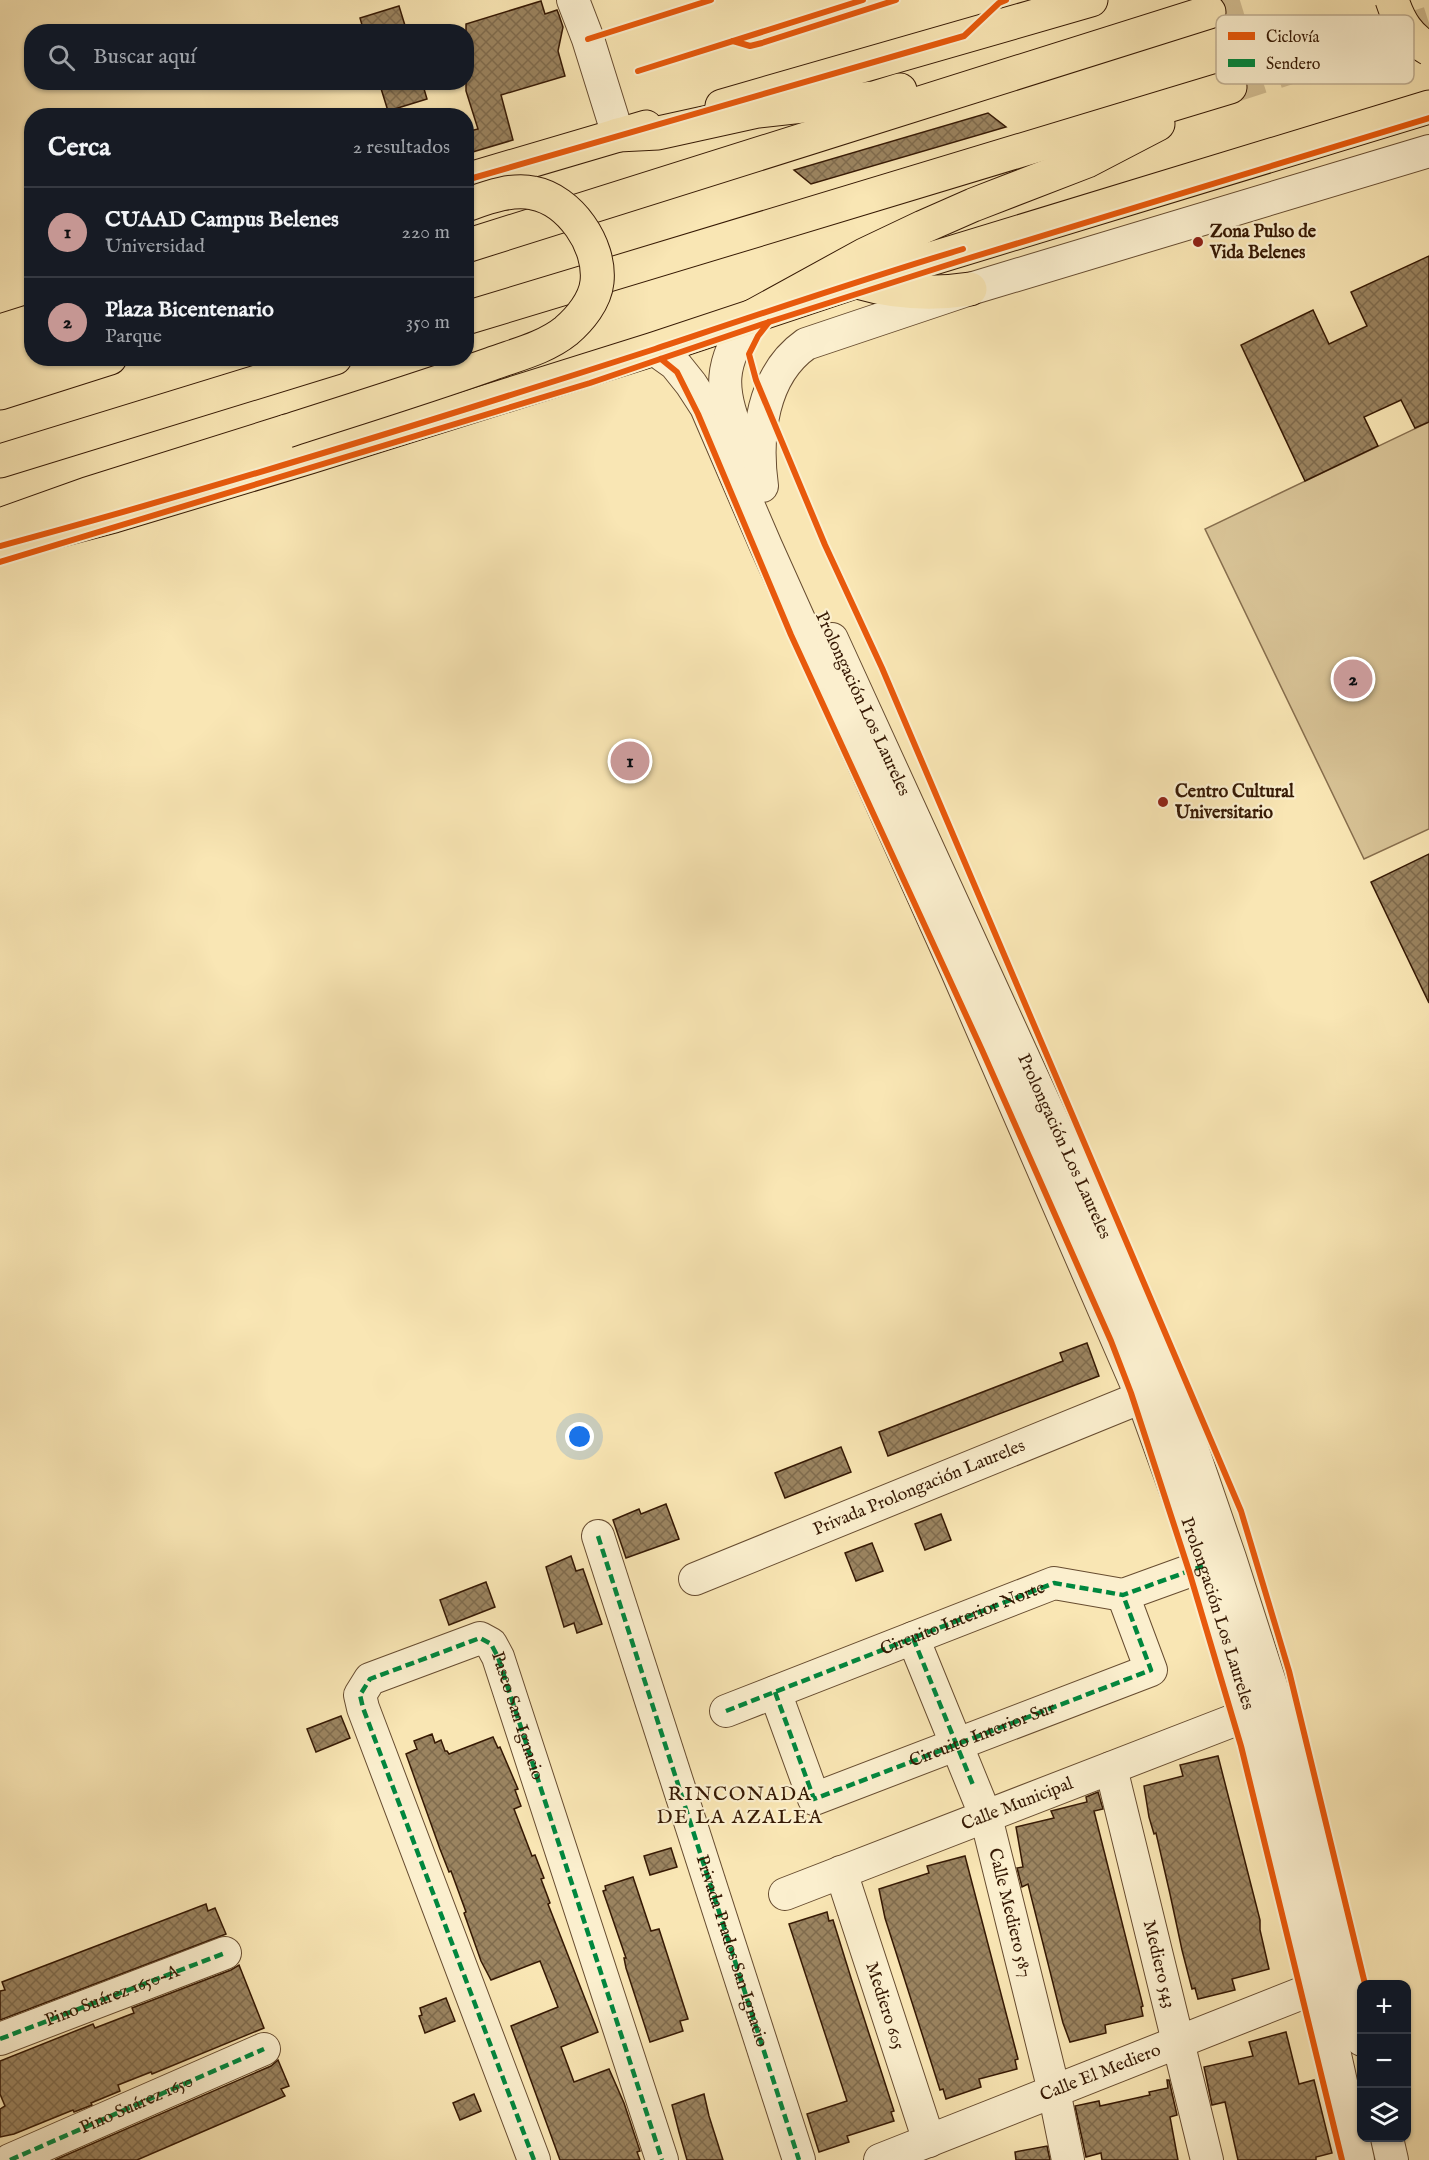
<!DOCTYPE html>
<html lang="es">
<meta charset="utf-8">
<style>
body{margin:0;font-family:"IM FELL English",serif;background:#20242c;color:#f1f3f6}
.controls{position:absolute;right:18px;bottom:18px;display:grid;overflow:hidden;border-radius:12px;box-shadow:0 2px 4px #0004}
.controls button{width:54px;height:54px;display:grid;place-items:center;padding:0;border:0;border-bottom:2px solid #363941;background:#171b24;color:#f1f3f6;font:30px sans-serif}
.you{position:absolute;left:580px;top:1437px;width:21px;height:21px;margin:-15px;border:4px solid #fff;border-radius:50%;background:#1a73e8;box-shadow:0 0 0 9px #1a73e833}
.badge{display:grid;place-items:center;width:39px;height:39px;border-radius:50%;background:#c59692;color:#111;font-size:20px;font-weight:700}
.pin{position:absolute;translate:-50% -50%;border:3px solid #fff;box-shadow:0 2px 6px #0006}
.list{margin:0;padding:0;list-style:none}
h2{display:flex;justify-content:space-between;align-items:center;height:78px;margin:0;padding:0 24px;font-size:26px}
h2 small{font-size:20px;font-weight:400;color:#9ea1a6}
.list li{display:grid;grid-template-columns:39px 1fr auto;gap:18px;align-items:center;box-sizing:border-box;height:90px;padding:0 24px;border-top:2px solid #363941}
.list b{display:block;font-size:22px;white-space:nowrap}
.list p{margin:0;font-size:20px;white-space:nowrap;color:#9ea1a6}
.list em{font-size:20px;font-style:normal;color:#9ea1a6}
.icon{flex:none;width:33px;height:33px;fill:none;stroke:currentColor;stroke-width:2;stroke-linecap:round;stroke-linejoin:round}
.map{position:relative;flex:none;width:1429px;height:2160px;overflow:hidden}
.search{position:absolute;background:#171b24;box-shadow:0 2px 4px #0004;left:24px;top:24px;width:450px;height:66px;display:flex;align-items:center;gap:15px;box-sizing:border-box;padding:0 21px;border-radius:24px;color:#9ea1a6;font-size:22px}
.panel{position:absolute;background:#171b24;box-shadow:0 2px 4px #0004;left:24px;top:108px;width:450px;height:258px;border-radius:24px}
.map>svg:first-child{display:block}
</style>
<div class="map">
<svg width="1429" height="2160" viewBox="0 0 1429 2160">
<defs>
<pattern id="building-cross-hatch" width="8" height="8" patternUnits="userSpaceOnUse" patternTransform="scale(1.5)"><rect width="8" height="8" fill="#9b8460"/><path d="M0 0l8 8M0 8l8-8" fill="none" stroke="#7f6b4d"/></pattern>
</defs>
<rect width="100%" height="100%" fill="#f9e6b4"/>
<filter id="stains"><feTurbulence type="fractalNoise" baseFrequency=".00333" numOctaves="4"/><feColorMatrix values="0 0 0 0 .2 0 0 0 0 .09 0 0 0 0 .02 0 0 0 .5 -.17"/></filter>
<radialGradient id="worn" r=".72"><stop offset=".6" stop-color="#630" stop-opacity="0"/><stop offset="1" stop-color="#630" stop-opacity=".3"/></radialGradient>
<!-- green -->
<path fill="#d8c396" stroke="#876e4d" stroke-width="1.5" d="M 1429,422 L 1429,829 L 1364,859 L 1205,529 Z"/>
<!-- building -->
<g fill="url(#building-cross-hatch)" stroke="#361904" stroke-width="1.5">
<path d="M 541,1 L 545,14 L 557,10 L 559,15 L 563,27 L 558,51 L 565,76 L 501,95 L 513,140 L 466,154 L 466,132 L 478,129 L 466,91 L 466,24 Z"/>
<path d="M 399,6 L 407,32 L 364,32 L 360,18 Z"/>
<path d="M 379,82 L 422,82 L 427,99 L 388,111 Z"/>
<path d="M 988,113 L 1006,127 L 811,184 L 794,170 Z"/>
<path d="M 1429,256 L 1429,422 L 1415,428 L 1401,400 L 1364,417 L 1378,446 L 1305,481 L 1241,345 L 1313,310 L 1329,344 L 1367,326 L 1351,292 Z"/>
<path d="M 1429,854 L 1429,1003 L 1371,882 Z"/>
<path d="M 1087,1343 L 1099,1376 L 888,1456 L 879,1432 L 1063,1361 L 1060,1353 Z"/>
<path d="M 841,1447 L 851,1472 L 785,1498 L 775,1473 Z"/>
<path d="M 666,1504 L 679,1539 L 626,1558 L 613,1520 L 639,1509 L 641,1514 Z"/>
<path d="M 941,1514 L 951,1540 L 925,1550 L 915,1524 Z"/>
<path d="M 872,1543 L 883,1571 L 856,1581 L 845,1553 Z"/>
<path d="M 571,1556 L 576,1571 L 583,1569 L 602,1624 L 577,1633 L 574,1623 L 564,1627 L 546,1567 Z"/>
<path d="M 486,1582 L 495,1607 L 449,1625 L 440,1600 Z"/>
<path d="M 341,1716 L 350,1738 L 316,1752 L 307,1729 Z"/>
<path d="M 432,1734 L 435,1743 L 441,1740 L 445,1751 L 447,1751 L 449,1754 L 493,1737 L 498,1748 L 500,1747 L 518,1789 L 515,1790 L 521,1806 L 514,1809 L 532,1856 L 535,1855 L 544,1878 L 541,1879 L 550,1903 L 548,1904 L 598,2032 L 561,2047 L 574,2082 L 609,2069 L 624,2103 L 640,2151 L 637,2152 L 640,2160 L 560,2160 L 511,2026 L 558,2007 L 540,1961 L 491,1980 L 481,1961 L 464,1913 L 466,1912 L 451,1871 L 449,1872 L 440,1849 L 406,1754 L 417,1749 L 414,1741 Z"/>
<path d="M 1218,1756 L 1260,1920 L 1260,1930 L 1269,1969 L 1232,1979 L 1235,1990 L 1198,1999 L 1195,1988 L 1192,1989 L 1182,1950 L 1170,1894 L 1156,1833 L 1154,1834 L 1149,1817 L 1144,1786 L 1183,1776 L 1180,1765 Z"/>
<path d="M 1098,1792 L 1103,1809 L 1094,1811 L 1143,2006 L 1141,2007 L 1143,2016 L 1105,2025 L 1106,2033 L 1070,2042 L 1063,2023 L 1028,1884 L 1022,1887 L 1017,1868 L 1023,1867 L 1016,1827 L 1054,1818 L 1051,1811 L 1087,1802 L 1086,1797 Z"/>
<path d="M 671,1848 L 677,1867 L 650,1875 L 644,1856 Z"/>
<path d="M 965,1856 L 1018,2059 L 1015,2060 L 1017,2069 L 979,2079 L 981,2087 L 946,2099 L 943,2089 L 940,2090 L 885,1918 L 879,1889 L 929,1873 L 927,1866 Z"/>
<path d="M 633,1877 L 651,1931 L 659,1929 L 688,2019 L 680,2021 L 683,2031 L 650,2042 L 626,1968 L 624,1958 L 626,1958 L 603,1891 L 606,1890 L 605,1886 Z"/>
<path d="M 206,1904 L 208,1911 L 215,1908 L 226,1934 L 0,2020 L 0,1991 L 5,1990 L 2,1982 Z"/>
<path d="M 827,1912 L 829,1921 L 833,1920 L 851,1978 L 894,2111 L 891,2112 L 894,2121 L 847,2136 L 849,2142 L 819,2152 L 807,2114 L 847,2101 L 789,1924 Z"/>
<path d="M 239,1965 L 264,2028 L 152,2074 L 151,2072 L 118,2085 L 120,2091 L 91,2103 L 92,2105 L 74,2112 L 73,2110 L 14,2134 L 0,2137 L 0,2109 L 5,2106 L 0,2094 L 0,2061 L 93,2024 L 95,2028 L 134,2013 L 132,2008 L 231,1970 Z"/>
<path d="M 446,1998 L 455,2021 L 425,2033 L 419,2016 L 422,2015 L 420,2008 Z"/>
<path d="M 1286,2032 L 1299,2084 L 1314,2080 L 1332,2153 L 1316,2157 L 1316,2160 L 1238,2160 L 1225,2102 L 1212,2105 L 1204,2067 L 1253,2056 L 1249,2042 Z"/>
<path d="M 278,2060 L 289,2086 L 281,2089 L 285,2096 L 276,2100 L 137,2160 L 55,2160 L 271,2066 Z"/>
<path d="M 1167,2080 L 1169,2080 L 1177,2115 L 1170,2117 L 1178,2160 L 1102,2160 L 1101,2153 L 1086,2157 L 1075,2106 L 1099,2101 L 1100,2106 L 1150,2095 L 1149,2092 L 1168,2088 Z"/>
<path d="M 474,2094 L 481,2111 L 460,2120 L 453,2103 Z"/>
<path d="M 704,2094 L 709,2116 L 723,2160 L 687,2160 L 679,2132 L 672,2105 Z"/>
<path d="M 1047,2146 L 1050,2160 L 1016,2160 L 1015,2152 Z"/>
</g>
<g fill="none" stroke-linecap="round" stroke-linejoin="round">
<!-- highway-tunnel -->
<g stroke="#d2bd91" stroke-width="33" stroke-dasharray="33 16" stroke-linecap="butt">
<path d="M 1209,12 L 1248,0"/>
<path d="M 1230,87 L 1429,23"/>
</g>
<!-- minor casing -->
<g stroke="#674c30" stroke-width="34">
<g id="minor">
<path d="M 573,0 L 588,39 L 618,135"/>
<path id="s1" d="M 654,349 L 675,364 L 691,384 L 706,407 L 766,546 L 956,969 L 1142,1397 L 1203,1566 L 1250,1714 L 1320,1986 L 1358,2160"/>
<path d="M 741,441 C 718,389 719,364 751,317"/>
<path d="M 762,486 C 755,436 762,375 806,344 L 970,289 L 1429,151"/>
<path id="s2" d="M 832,639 L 1106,1238 L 1169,1381 L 1230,1558 L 1276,1701 L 1362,2040"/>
<path id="s3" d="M 598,1536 L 799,2160"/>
<path id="s4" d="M 695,1579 L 1142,1397 L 1159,1386"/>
<path id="s5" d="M 913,1638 L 986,1817 L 1054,2091 L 1068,2160"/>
<path id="s6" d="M 775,1692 L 814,1799 L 1151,1670 L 1123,1595"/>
<path id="s7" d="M 726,1711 L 1054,1583 L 1123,1595 L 1203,1566"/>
<path id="s8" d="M 1111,1768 L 1207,2160"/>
<path id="s9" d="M 841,1872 L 929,2141"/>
<path id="s10" d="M 785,1894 L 1250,1714"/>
<path d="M 0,2039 L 225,1953"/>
<path d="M 1387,2138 L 1392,2160"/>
<path d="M 10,2160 L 264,2049"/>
<path d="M 534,2160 L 363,1708 L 360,1695 L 370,1679 L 480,1638 L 491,1644 L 498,1657 L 662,2160"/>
<path id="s11" d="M 880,2160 L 1320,1986"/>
</g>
</g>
<!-- major casing -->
<g stroke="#361904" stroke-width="35">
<g id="major">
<path d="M 722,106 L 1091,0"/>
<path d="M 466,180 L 646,127"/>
<path d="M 857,282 C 895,293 931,295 970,289"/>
<path d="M 0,331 L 32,321"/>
<path d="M 0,364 L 32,354"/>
<path d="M 0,525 L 87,494 L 287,431"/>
<path d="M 0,546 L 114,516 L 310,457 L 654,349 L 855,282 L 1429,107"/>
</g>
</g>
<!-- highway casing -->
<g stroke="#361904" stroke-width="35">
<g id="highway">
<path d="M 618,135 L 658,133 L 758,111 L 874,98 L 900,90"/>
<path d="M 466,246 L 1209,12"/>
<path d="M 751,317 L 864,255 L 923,227 L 973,205 L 1087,161 L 1158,124"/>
<path d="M 466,318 L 1230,87"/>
<path d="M 0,393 L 110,358"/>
<path d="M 0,461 L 335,358"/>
</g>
</g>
<!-- minor -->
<use href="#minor" stroke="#fbefce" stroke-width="32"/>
<!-- major -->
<use href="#major" stroke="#f9e6b4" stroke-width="33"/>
<!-- highway -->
<use href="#highway" stroke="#f9e6b4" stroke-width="33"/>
<!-- major-bridge casing -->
<g stroke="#361904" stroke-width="35" stroke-linecap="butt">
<g id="major-bridge">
<path d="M 1392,0 C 1399,22 1409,38 1429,49"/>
<path d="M 287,431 C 355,409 423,388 491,364 C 515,355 545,348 566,331 C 580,319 595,301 597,282 C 601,245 570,200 533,193 C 512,188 486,198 466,205"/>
</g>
</g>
<!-- major-bridge -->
<use href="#major-bridge" stroke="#f9e6b4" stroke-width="33"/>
<!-- quiet -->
<g stroke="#00873e" stroke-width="4.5" stroke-dasharray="9 4.5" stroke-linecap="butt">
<path d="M 598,1536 L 799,2160"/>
<path d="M 913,1638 L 973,1785"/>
<path d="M 775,1692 L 814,1799 L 1151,1670 L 1123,1595"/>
<path d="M 726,1711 L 1054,1583 L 1123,1595 L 1203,1566"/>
<path id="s12" d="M 0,2039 L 225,1953"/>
<path id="s13" d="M 10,2160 L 264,2049"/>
<path id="s14" d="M 534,2160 L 363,1708 L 360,1695 L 370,1679 L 480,1638 L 491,1644 L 498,1657 L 662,2160"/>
</g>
<!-- cycleway casing -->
<g stroke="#fbefce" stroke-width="10">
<g id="cycleway">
<path d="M 588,39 L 711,0"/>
<path d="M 733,41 L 750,46 L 762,43 L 896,0"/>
<path d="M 638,71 L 863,0"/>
<path d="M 466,180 L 964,36 L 999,3 L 1006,0"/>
<path d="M 769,322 L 758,336 L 749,354 L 756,380 L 825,545 L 882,668 L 1241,1511 L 1289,1671 L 1365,1984"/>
<path d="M 661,359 L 677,372 L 698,414 L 791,635 L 982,1050 L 1111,1341 L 1131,1393 L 1189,1571 L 1241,1746 L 1342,2160"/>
<path d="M 0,546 C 220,487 438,419 655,349 C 757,315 860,280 963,249"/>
<path d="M 0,562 L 590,383 L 769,322 L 963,260 L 1429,118"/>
</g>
</g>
<!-- cycleway -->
<use href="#cycleway" stroke="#e8590c" stroke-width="6"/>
</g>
<!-- markers -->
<g fill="#8f2418" stroke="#fbefce" stroke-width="2">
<circle cx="1198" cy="242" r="6"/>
<circle cx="1163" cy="802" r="6"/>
</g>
<g text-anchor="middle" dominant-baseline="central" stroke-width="4.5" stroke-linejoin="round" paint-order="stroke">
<!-- poi labels -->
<g font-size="18" font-weight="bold" fill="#361904" stroke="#fbefce" text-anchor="start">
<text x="1210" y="232">Zona Pulso de<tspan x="1210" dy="21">Vida Belenes</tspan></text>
<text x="1175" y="792">Centro Cultural<tspan x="1175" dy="21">Universitario</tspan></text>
</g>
<!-- street labels -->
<g font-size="18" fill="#361904" stroke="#fbefce">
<text transform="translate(862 704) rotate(65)">Prolongación Los Laureles</text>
<text stroke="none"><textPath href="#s2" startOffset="558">Prolongación Los Laureles</textPath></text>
<text stroke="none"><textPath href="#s4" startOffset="242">Privada Prolongación Laureles</textPath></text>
<text stroke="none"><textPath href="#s1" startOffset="1390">Prolongación Los Laureles</textPath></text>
<text stroke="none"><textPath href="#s7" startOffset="254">Circuito Interior Norte</textPath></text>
<text stroke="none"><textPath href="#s14" startOffset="722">Paseo San Ignacio</textPath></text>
<text stroke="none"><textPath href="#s6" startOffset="294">Circuito Interior Sur</textPath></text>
<text stroke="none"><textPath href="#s10" startOffset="249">Calle Municipal</textPath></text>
<text stroke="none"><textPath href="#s5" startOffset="292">Calle Mediero 587</textPath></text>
<text stroke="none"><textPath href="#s3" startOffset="436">Privada Prados San Ignacio</textPath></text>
<text stroke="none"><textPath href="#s8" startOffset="202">Mediero 543</textPath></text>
<text stroke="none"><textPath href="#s12" startOffset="120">Pino Suárez 1650-A</textPath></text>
<text stroke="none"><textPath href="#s9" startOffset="141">Mediero 605</textPath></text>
<text stroke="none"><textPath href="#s11" startOffset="237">Calle El Mediero</textPath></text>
<text stroke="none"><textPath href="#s13" startOffset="138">Pino Suárez 1650</textPath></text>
</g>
<!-- neighbourhood labels -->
<g font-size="20" letter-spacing="1.5" fill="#361904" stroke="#fbefce">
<text x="740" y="1794">RINCONADA<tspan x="740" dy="23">DE LA AZALEA</tspan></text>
</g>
</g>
<!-- legend -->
<rect x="1216" y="15" width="198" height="69" rx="9" fill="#fbefce" stroke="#c0af91" stroke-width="1.5"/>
<rect x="1228" y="32" width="27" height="8" fill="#e8590c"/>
<rect x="1228" y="59" width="27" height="8" fill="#00873e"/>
<g font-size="16" fill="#361904">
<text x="1266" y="42">Ciclovía</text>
<text x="1266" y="69">Sendero</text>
</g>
<rect width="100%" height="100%" filter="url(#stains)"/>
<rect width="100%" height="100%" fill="url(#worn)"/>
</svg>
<div class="controls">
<button>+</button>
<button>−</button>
<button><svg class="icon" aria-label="layers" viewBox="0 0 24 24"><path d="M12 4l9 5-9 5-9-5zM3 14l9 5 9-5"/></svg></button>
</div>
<div class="you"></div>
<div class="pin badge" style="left:630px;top:761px">1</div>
<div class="pin badge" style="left:1353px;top:679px">2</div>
<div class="search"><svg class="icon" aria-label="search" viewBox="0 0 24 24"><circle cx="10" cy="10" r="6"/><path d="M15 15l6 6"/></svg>Buscar aquí</div>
<section class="panel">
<h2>Cerca<small>2 resultados</small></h2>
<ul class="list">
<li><span class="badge">1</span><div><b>CUAAD Campus Belenes</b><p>Universidad</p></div><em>220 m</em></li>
<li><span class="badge">2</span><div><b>Plaza Bicentenario</b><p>Parque</p></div><em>350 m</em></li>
</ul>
</section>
</div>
